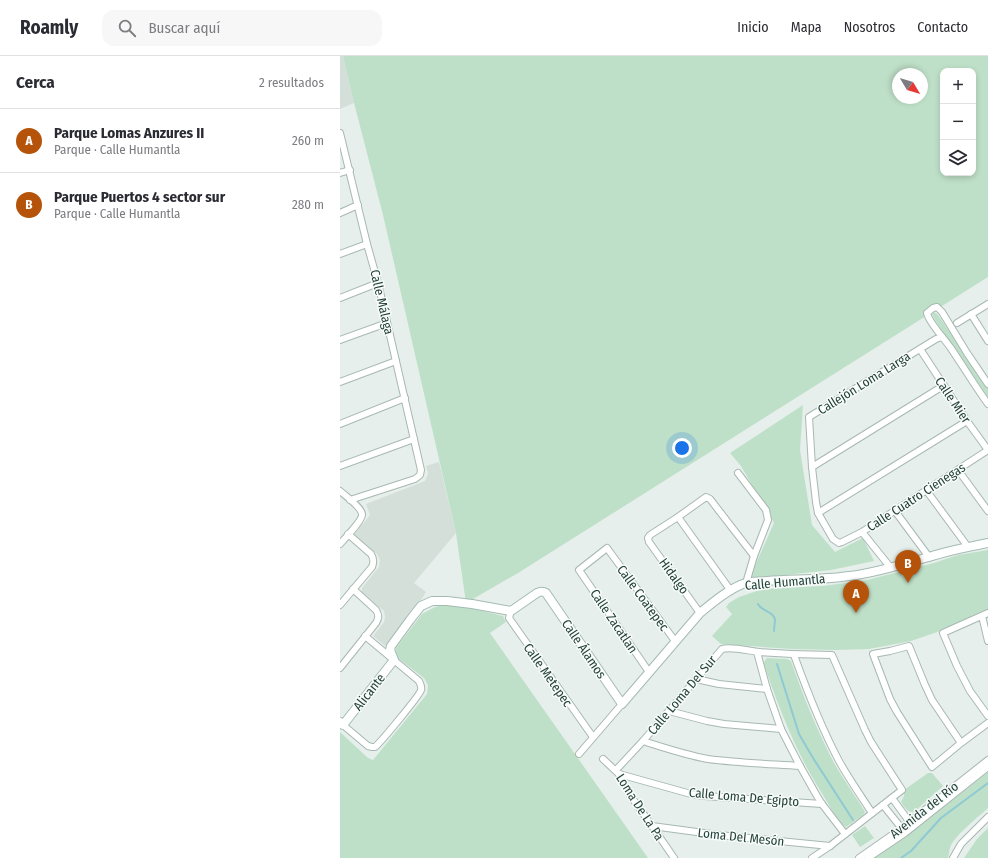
<!DOCTYPE html>
<html lang="es">
<meta charset="utf-8">
<style>
body{margin:0;font-family:"Fira Sans Condensed",sans-serif;background:#f7f7f7;color:#2b2b33}
.controls{position:absolute;right:12px;top:12px;display:grid;overflow:hidden;border-radius:8px;box-shadow:0 2px 6px #0003}
.controls button{width:36px;height:36px;display:grid;place-items:center;padding:0;border:0;border-bottom:1px solid #e1e1e2;background:#fff;color:#2b2b33;font:20px sans-serif}
.compass{position:absolute;left:552px;top:12px;width:36px;height:36px;border-radius:50%;background:#fff;box-shadow:0 2px 6px #0003;rotate:128deg}
.you{position:absolute;left:342px;top:392px;width:14px;height:14px;margin:-10px;border:3px solid #fff;border-radius:50%;background:#1a73e8;box-shadow:0 0 0 6px #1a73e833}
.badge{display:grid;place-items:center;width:26px;height:26px;border-radius:50%;background:#b45309;color:#fff;font-size:13px;font-weight:700}
.pin{position:absolute;translate:-50% -33px;filter:drop-shadow(0 1px 2px #0008)}
.pin::after{content:'';position:absolute;top:21px;width:14px;height:12px;background:inherit;clip-path:polygon(0 0,100% 0,50% 100%)}
.list{margin:0;padding:0;list-style:none}
h2{display:flex;justify-content:space-between;align-items:center;height:52px;margin:0;padding:0 16px;font-size:17px}
h2 small{font-size:13px;font-weight:400;color:#7c7c81}
.list li{display:grid;grid-template-columns:26px 1fr auto;gap:12px;align-items:center;box-sizing:border-box;height:64px;padding:0 16px;border-top:1px solid #e1e1e2}
.list b{display:block;font-size:15px;white-space:nowrap}
.list p{margin:0;font-size:13px;white-space:nowrap;color:#7c7c81}
.list em{font-size:13px;font-style:normal;color:#7c7c81}
.icon{flex:none;width:22px;height:22px;fill:none;stroke:currentColor;stroke-width:2;stroke-linecap:round;stroke-linejoin:round}
.map{position:relative;flex:none;width:648px;height:802px;overflow:hidden}
header{display:flex;align-items:center;gap:24px;box-sizing:border-box;height:56px;padding:0 20px;background:#fff;border-bottom:1px solid #e1e1e2}
header strong{font-size:19px}
nav{display:flex;gap:22px;margin-inline-start:auto;font-size:14px}
.search{width:280px;height:36px;background:#f7f7f7;display:flex;align-items:center;gap:10px;box-sizing:border-box;padding:0 14px;border-radius:12px;color:#7c7c81;font-size:15px}
main{display:flex}
aside{flex:1;background:#fff}
.map>svg:first-child{display:block}
</style>
<header>
<strong>Roamly</strong>
<div class="search"><svg class="icon" aria-label="search" viewBox="0 0 24 24"><circle cx="10" cy="10" r="6"/><path d="M15 15l6 6"/></svg>Buscar aquí</div>
<nav><a>Inicio</a><a>Mapa</a><a>Nosotros</a><a>Contacto</a></nav>
</header>
<main>
<aside>
<h2>Cerca<small>2 resultados</small></h2>
<ul class="list">
<li><span class="badge">A</span><div><b>Parque Lomas Anzures II</b><p>Parque · Calle Humantla</p></div><em>260 m</em></li>
<li><span class="badge">B</span><div><b>Parque Puertos 4 sector sur</b><p>Parque · Calle Humantla</p></div><em>280 m</em></li>
</ul>
</aside>
<div class="map">
<svg width="648" height="802" viewBox="0 0 648 802">
<rect width="100%" height="100%" fill="#e6efeb"/>
<!-- built -->
<g fill="#d4dfda">
<path d="M 0,0 L 3,0 L 14,47 L 0,53 Z"/>
<path d="M 99,406 L 116,477 L 74,527 L 86,536 L 79,547 L 45,590 L 33,580 L 44,566 L 45,561 L 44,555 L 22,536 L 22,532 L 39,511 L 40,504 L 37,498 L 14,479 L 30,459 L 26,448 L 85,425 L 88,418 L 86,410 Z"/>
</g>
<!-- green -->
<g fill="#bfe0c8" fill-rule="evenodd">
<path d="M 3,0 L 648,0 L 648,221 L 178,517 L 126,547 L 116,477 L 43,159 L 14,47 ZM 603,15 L 633,15 L 633,117 L 603,117 ZM 558,18 L 582,18 L 582,42 L 558,42 Z"/>
<path d="M 594,256 L 598,259 L 648,332 L 648,341 L 595,264 L 592,258 Z"/>
<path d="M 463,349 L 460,394 L 472,469 L 495,496 L 523,482 L 534,505 L 491,514 L 409,523 L 434,467 L 401,410 L 390,397 Z"/>
<path d="M 648,494 L 648,554 L 638,557 L 603,574 L 571,585 L 529,593 L 495,594 L 452,593 L 381,588 L 372,580 L 392,558 L 386,551 L 389,547 L 399,541 L 423,533 L 483,530 L 527,524 L 594,507 L 618,499 Z"/>
<path d="M 103,549 L 126,551 L 163,560 L 166,566 L 150,577 L 308,802 L 0,802 L 0,676 L 28,702 L 33,704 L 87,638 L 88,629 L 84,622 L 55,600 L 56,592 L 82,558 L 95,551 Z"/>
<path d="M 427,602 L 447,603 L 451,605 C 463,640 477,674 494,707 C 503,723 514,738 524,754 L 525,756 L 523,759 L 509,769 L 506,771 C 499,767 490,751 486,744 C 479,733 472,721 466,710 C 449,677 435,642 424,608 L 424,606 Z"/>
<path d="M 648,716 L 648,752 C 637,762 618,777 611,789 C 609,793 609,798 608,802 L 534,802 L 575,774 Z"/>
<path d="M 588,717 L 592,717 L 603,730 L 574,756 C 568,757 564,751 561,746 L 564,740 L 564,734 Z"/>
<path d="M 525,770 L 534,782 L 520,791 L 512,779 Z"/>
<path d="M 648,772 L 648,802 L 624,802 L 637,783 Z"/>
</g>
<g fill="none" stroke-linecap="round" stroke-linejoin="round">
<!-- stream -->
<g stroke="#8ec9d4" stroke-width="2">
<path d="M 418,548 C 422,556 434,555 435,564 C 435,567 434,571 434,575"/>
<path d="M 437,608 L 459,678 L 473,702 L 513,764"/>
<path d="M 561,802 L 571,795 L 601,762 L 648,727"/>
</g>
<!-- street casing -->
<g stroke="#a8b8b2" stroke-width="8">
<g id="street">
<path d="M 0,77 L 27,188 L 38,227 L 81,414 L 80,419 L 75,423 L 10,444"/>
<path d="M 0,117 L 10,114"/>
<path d="M 0,157 L 18,149"/>
<path d="M 0,198 L 27,188"/>
<path d="M 0,242 L 38,227"/>
<path d="M 631,258 L 648,285"/>
<path d="M 617,267 L 648,248"/>
<path d="M 602,281 L 596,283 L 469,361 L 472,411 L 476,446 L 478,457 L 493,483 L 499,487 L 502,486 L 522,476 L 648,394"/>
<path d="M 0,284 L 47,267"/>
<path d="M 580,293 L 627,365 L 648,394"/>
<path d="M 0,326 L 56,305"/>
<path d="M 648,328 L 627,297 L 602,256 L 597,251 L 593,252 L 587,257 C 589,267 604,282 610,291 C 623,310 635,330 648,348"/>
<path d="M 0,368 L 65,342"/>
<path d="M 0,410 L 74,383"/>
<path d="M 472,411 L 603,330"/>
<path d="M 618,414 L 648,455"/>
<path d="M 398,417 L 426,454 L 428,464 L 414,500 L 406,527"/>
<path d="M 586,434 L 628,491"/>
<path d="M 0,435 C 6,440 21,451 22,458 C 23,464 5,482 0,488"/>
<path d="M 555,455 L 589,501"/>
<path d="M 478,457 L 627,365"/>
<path d="M 338,461 L 391,535"/>
<path d="M 522,476 L 551,512"/>
<path d="M 0,549 L 32,511 C 34,506 34,503 31,498 L 8,478"/>
<path d="M 171,555 L 169,562 L 253,681"/>
<path d="M 360,557 L 309,486 L 308,482 L 310,479 L 338,461 L 366,441 L 370,443 L 414,500"/>
<path d="M 648,557 L 603,577 L 617,610 L 630,635 L 648,660"/>
<path d="M 642,560 L 648,585"/>
<path d="M 417,596 L 427,633 L 441,673 L 460,710 L 477,740 L 482,748 L 505,778"/>
<path d="M 454,599 C 467,635 481,671 499,705 C 509,723 521,740 532,757"/>
<path d="M 0,612 L 36,567 C 39,562 39,559 36,554 L 13,533"/>
<path d="M 309,616 L 239,514 L 267,492 L 335,585"/>
<path d="M 356,623 L 379,628 L 427,633"/>
<path d="M 329,655 L 367,665 L 384,668 L 441,673"/>
<path d="M 3,669 L 28,690 L 32,691 L 35,691 C 41,686 80,639 81,634 C 82,630 80,628 79,625 L 25,580"/>
<path d="M 303,685 C 325,692 346,699 368,703 C 399,707 430,708 460,710"/>
<path d="M 621,687 L 592,644 L 585,629 L 569,590 L 550,595 L 533,598 L 550,643 L 557,656 L 592,711 L 621,687 L 648,667"/>
<path d="M 239,698 L 282,648"/>
<path d="M 263,703 L 279,718 L 290,739 L 312,770 L 334,802"/>
<path d="M 276,714 L 303,685 L 382,593 C 391,590 409,595 419,596 C 444,598 468,599 492,599 L 525,674 L 531,686 L 562,734 L 490,790 L 472,802"/>
<path d="M 279,718 L 351,738 L 364,740 L 482,748"/>
<path d="M 552,742 L 571,768"/>
<path d="M 543,749 L 563,774"/>
<path d="M 312,770 L 379,779 L 490,790"/>
<path d="M 519,802 L 562,772 L 648,704"/>
<path d="M 528,802 L 565,777 L 648,711"/>
<path d="M 613,802 L 621,788 L 648,761"/>
</g>
</g>
<!-- secondary casing -->
<g stroke="#a4bbb3" stroke-width="10">
<path id="secondary" d="M 0,666 L 3,669 L 54,604 L 50,594 L 51,590 L 70,564 L 81,550 L 92,545 L 107,545 L 132,548 L 171,555 L 197,537 C 201,535 203,535 206,537 L 282,648 L 360,557 C 372,547 391,531 406,527 C 412,525 420,526 427,525 C 454,523 482,524 509,520 C 537,517 562,508 589,501 C 608,495 628,491 648,487"/>
</g>
<!-- street -->
<use href="#street" stroke="#fff" stroke-width="6"/>
<!-- secondary -->
<use href="#secondary" stroke="#fff" stroke-width="8"/>
</g>
<g text-anchor="middle" dominant-baseline="central" stroke-width="3" stroke-linejoin="round" paint-order="stroke">
<!-- street labels -->
<g font-size="13" fill="#24423a" stroke="#f7fbf9">
<text transform="translate(42 246) rotate(77)">Calle Málaga</text>
<text transform="translate(524 327) rotate(-32)">Callejón Loma Larga</text>
<text transform="translate(613 344) rotate(56)">Calle Mier</text>
<text transform="translate(576 441) rotate(-33)">Calle Cuatro Cienegas</text>
<text transform="translate(334 520) rotate(54)">Hidalgo</text>
<text transform="translate(445 526) rotate(-5)">Calle Humantla</text>
<text transform="translate(303 542) rotate(54)">Calle Coatepec</text>
<text transform="translate(274 565) rotate(56)">Calle Zacatlan</text>
<text transform="translate(244 593) rotate(56)">Calle Álamos</text>
<text transform="translate(208 619) rotate(55)">Calle Metepec</text>
<text transform="translate(29 636) rotate(-52)">Alicante</text>
<text transform="translate(342 639) rotate(-50)">Calle Loma Del Sur</text>
<text transform="translate(404 741) rotate(5)">Calle Loma De Egipto</text>
<text transform="translate(300 751) rotate(57)">Loma De La Pa</text>
<text transform="translate(584 754) rotate(-38)">Avenida del Río</text>
<text transform="translate(401 781) rotate(6)">Loma Del Mesón</text>
</g>
</g>
</svg>
<div class="controls">
<button>+</button>
<button>−</button>
<button><svg class="icon" aria-label="layers" viewBox="0 0 24 24"><path d="M12 4l9 5-9 5-9-5zM3 14l9 5 9-5"/></svg></button>
</div>
<svg class="compass" viewBox="-18 -18 36 36"><path d="M0-13l5 13h-10z" fill="#e53935"/><path d="M0 13l5-13h-10z" fill="#7c7c81"/></svg>
<div class="you"></div>
<div class="pin badge" style="left:516px;top:557px">A</div>
<div class="pin badge" style="left:568px;top:527px">B</div>
</div>
</main>
